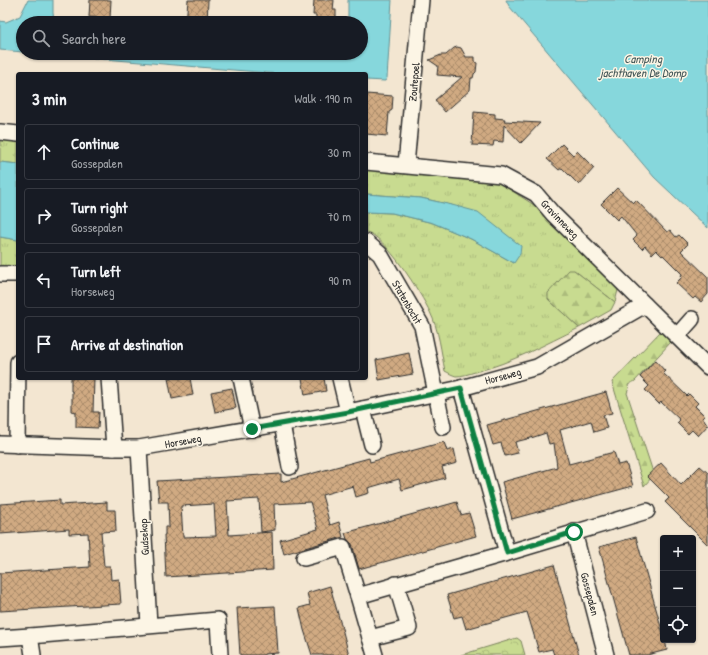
<!DOCTYPE html>
<meta charset="utf-8">
<style>
body{margin:0;font-family:"Patrick Hand",sans-serif;background:#242831;color:#f1f3f6}
.controls{position:absolute;right:12px;bottom:12px;display:grid;overflow:hidden;border-radius:4px;box-shadow:0 1px 3px #0004}
.controls button{width:36px;height:36px;display:grid;place-items:center;padding:0;border:0;border-bottom:1px solid #363941;background:#171b24;color:#f1f3f6;font:20px sans-serif}
.stop{position:absolute;width:12px;height:12px;margin:-9px;border:3px solid #0b8043;border-radius:50%;background:#fff}
.stop.end{background:#0b8043;border-color:#fff;box-shadow:0 1px 4px #0008}
.list{margin:0;padding:0;list-style:none}
h2{display:flex;justify-content:space-between;align-items:center;height:52px;margin:0;padding:0 16px;font-size:17px}
h2 small{font-size:13px;font-weight:400;color:#9ea1a6}
.list li{display:grid;grid-template-columns:26px 1fr auto;gap:12px;align-items:center;box-sizing:border-box;height:56px;margin:0 8px 8px;padding:0 8px;border:1px solid #363941;border-radius:4px}
.list b{display:block;font-size:15px;white-space:nowrap}
.list p{margin:0;font-size:13px;white-space:nowrap;color:#9ea1a6}
.list em{font-size:13px;font-style:normal;color:#9ea1a6}
.icon{flex:none;width:22px;height:22px;fill:none;stroke:currentColor;stroke-width:2;stroke-linecap:round;stroke-linejoin:round}
.map{position:relative;flex:none;width:708px;height:655px;overflow:hidden}
.search{position:absolute;background:#171b24;box-shadow:0 1px 3px #0004;left:16px;top:16px;width:352px;height:44px;display:flex;align-items:center;gap:10px;box-sizing:border-box;padding:0 14px;border-radius:22px;color:#9ea1a6;font-size:15px}
.panel{position:absolute;background:#171b24;box-shadow:0 1px 3px #0004;left:16px;top:72px;width:352px;height:308px;border-radius:4px}
.map>svg:first-child{display:block}
</style>
<div class="map">
<svg width="708" height="655" viewBox="0 0 708 655">
<defs>
<pattern id="grass-tufts" width="24" height="20" patternUnits="userSpaceOnUse"><rect width="24" height="20" fill="#c8db90"/><path d="M3 7l-1-3M5 7V3M7 7l1-3M15 17l-1-3M17 17v-4M19 17l1-3" fill="none" stroke="#acbc7c"/></pattern>
<pattern id="forest-firs" width="22" height="20" patternUnits="userSpaceOnUse"><rect width="22" height="20" fill="#c8db90"/><path d="M5 1l3.5 6h-7zM16 11l3.5 6h-7z" fill="#acbc7c"/></pattern>
<pattern id="park-crowns" width="20" height="18" patternUnits="userSpaceOnUse"><rect width="20" height="18" fill="#c8db90"/><path d="M2 6a3 3 0 1 1 6 0M12 15a3 3 0 1 1 6 0" fill="none" stroke="#acbc7c"/></pattern>
<pattern id="building-cross-hatch" width="8" height="8" patternUnits="userSpaceOnUse"><rect width="8" height="8" fill="#d0aa82"/><path d="M0 0l8 8M0 8l8-8" fill="none" stroke="#a98b6b"/></pattern>
</defs>
<rect width="100%" height="100%" fill="#f3e6d1"/>
<filter id="ink" filterUnits="userSpaceOnUse"><feTurbulence type="fractalNoise" baseFrequency=".025" numOctaves="2"/><feDisplacementMap in="SourceGraphic" scale="8" xChannelSelector="R" yChannelSelector="G"/><feConvolveMatrix kernelMatrix="1 2 1 2 8 2 1 2 1" color-interpolation-filters="sRGB"/></filter>
<g filter="url(#ink)">
<!-- grass -->
<g fill="url(#grass-tufts)" stroke="#7a835e">
<path d="M 0,139 L 18,141 L 18,164 L 0,162 Z"/>
<path d="M 366,169 L 428,175 L 500,183 L 534,205 L 615,284 L 618,290 L 615,302 L 574,270 L 548,299 L 579,328 C 545,344 512,363 475,372 C 469,374 462,376 456,376 C 452,375 449,373 445,371 C 441,352 439,330 430,312 C 422,295 384,234 366,232 L 366,212 L 392,213 L 433,223 L 471,239 L 514,263 L 452,205 L 421,198 L 366,194 Z"/>
<path d="M 0,237 L 18,240 L 18,267 L 0,267 Z"/>
</g>
<!-- forest -->
<g fill="url(#forest-firs)" stroke="#7a835e">
<path d="M 569,270 L 574,270 L 615,302 L 611,310 L 579,328 L 548,299 L 548,293 Z"/>
<path d="M 661,331 L 671,342 L 635,381 L 628,385 L 629,388 L 627,393 L 652,469 L 653,476 L 644,486 L 612,382 Z"/>
</g>
<!-- park -->
<path fill="url(#park-crowns)" stroke="#7a835e" d="M 517,638 L 521,641 L 525,655 L 461,655 Z"/>
<!-- water -->
<g fill="#86d7dc" stroke="#629295">
<path d="M 28,0 L 53,0 L 53,13 L 54,20 L 64,23 L 23,23 L 23,52 L 0,50 L 0,21 L 6,22 L 20,16 Z"/>
<path d="M 348,0 L 392,0 L 387,78 L 385,81 L 366,80 L 366,74 L 281,74 L 34,53 L 361,53 L 361,23 L 348,23 Z"/>
<path d="M 506,0 L 708,0 L 708,228 L 654,177 L 509,6 Z"/>
<path d="M 0,162 L 18,164 L 18,240 L 0,237 Z"/>
<path d="M 366,194 L 421,198 L 452,205 L 478,212 L 521,246 L 520,254 L 514,263 L 471,239 L 433,223 L 392,213 L 366,212 Z"/>
</g>
<!-- building -->
<g fill="url(#building-cross-hatch)" stroke="#2b2b2b" fill-rule="evenodd">
<path d="M 90,0 L 111,0 L 110,18 L 89,17 Z"/>
<path d="M 188,0 L 208,0 L 207,23 L 186,23 Z"/>
<path d="M 314,0 L 334,0 L 333,10 L 336,10 L 336,23 L 316,23 L 316,15 L 313,15 Z"/>
<path d="M 457,47 L 461,48 L 466,57 L 475,57 L 475,62 L 477,63 L 476,72 L 474,74 L 473,78 L 471,78 L 470,90 L 445,112 L 435,100 L 462,77 L 437,75 L 438,66 L 429,60 L 441,55 L 446,55 L 454,48 Z"/>
<path d="M 366,94 L 393,96 L 392,110 L 389,112 L 387,136 L 366,134 Z"/>
<path d="M 474,112 L 495,114 L 495,118 L 505,119 L 504,121 L 540,123 L 521,143 L 504,125 L 503,142 L 494,141 L 493,146 L 472,145 Z"/>
<path d="M 562,144 L 573,155 L 577,151 L 594,168 L 579,185 L 562,168 L 559,170 L 547,159 Z"/>
<path d="M 617,188 L 633,203 L 636,200 L 667,232 L 670,230 L 676,237 L 679,235 L 688,244 L 681,251 L 708,277 L 708,294 L 701,302 L 695,297 L 693,299 L 676,283 L 682,277 L 681,276 L 682,274 L 663,255 L 662,256 L 656,250 L 652,254 L 645,246 L 642,249 L 633,240 L 637,236 L 621,216 L 617,220 L 601,204 Z"/>
<path d="M 409,353 L 413,374 L 379,380 L 376,360 Z"/>
<path d="M 655,360 L 665,371 L 663,373 L 687,396 L 689,394 L 698,403 L 695,406 L 705,416 L 703,418 L 708,425 L 698,436 L 692,430 L 688,434 L 677,423 L 680,420 L 661,402 L 659,404 L 645,390 L 649,386 L 640,377 Z"/>
<path d="M 71,378 L 94,378 L 93,412 L 99,412 L 98,428 L 76,427 L 76,412 L 72,411 L 72,391 L 71,391 Z"/>
<path d="M 168,378 L 190,378 L 193,395 L 172,399 Z"/>
<path d="M 302,378 L 324,378 L 326,391 L 305,395 Z"/>
<path d="M 232,388 L 236,408 L 215,412 L 211,392 Z"/>
<path d="M 606,392 L 612,413 L 603,415 L 607,428 L 594,432 L 591,421 L 560,430 L 569,464 L 614,452 L 618,465 L 626,463 L 633,486 L 512,519 L 502,482 L 557,467 L 554,443 L 549,444 L 546,433 L 531,438 L 515,442 L 518,453 L 505,456 L 501,443 L 493,445 L 487,425 Z"/>
<path d="M 444,442 L 447,451 L 454,449 L 457,463 L 442,467 L 445,478 L 402,490 L 399,479 L 368,488 L 369,493 L 356,497 L 353,486 L 322,495 L 330,525 L 339,522 L 343,537 L 284,554 L 280,540 L 318,529 L 310,502 L 274,504 L 275,530 L 261,532 L 259,499 L 227,501 L 229,535 L 272,532 L 273,570 L 166,577 L 164,535 L 165,535 L 165,527 L 169,527 L 168,502 L 159,502 L 157,481 L 281,474 L 281,482 L 369,458 L 370,462 ZM 214,504 L 216,536 L 183,537 L 181,506 Z"/>
<path d="M 661,463 L 681,485 L 700,466 L 708,473 L 708,545 L 665,502 L 669,498 L 647,476 Z"/>
<path d="M 60,500 L 60,505 L 107,502 L 107,510 L 115,510 L 116,531 L 101,532 L 104,566 L 110,566 L 111,580 L 119,579 L 121,604 L 0,611 L 0,573 L 90,567 L 88,533 L 69,534 L 69,529 L 0,534 L 0,504 Z"/>
<path d="M 457,502 L 461,515 L 469,513 L 476,536 L 359,569 L 352,544 L 347,539 L 345,533 Z"/>
<path d="M 636,537 L 663,634 L 663,640 L 665,640 L 667,650 L 647,655 L 629,655 L 599,547 Z"/>
<path d="M 554,565 L 579,655 L 554,655 L 552,649 L 539,652 L 527,612 L 466,629 L 462,616 L 454,618 L 447,595 Z"/>
<path d="M 330,586 L 343,632 L 349,655 L 312,655 L 304,630 L 299,608 L 310,605 L 307,593 Z"/>
<path d="M 275,606 L 278,653 L 264,654 L 264,655 L 240,655 L 237,608 Z"/>
</g>
<g fill="none" stroke-linecap="round" stroke-linejoin="round">
<!-- minor casing -->
<g stroke="#2b2b2b" stroke-width="18">
<g id="minor">
<path d="M 0,132 L 18,134"/>
<path d="M 366,162 L 501,175 L 536,194 L 553,214 L 708,367"/>
<path d="M 406,165 L 421,0"/>
<path d="M 366,242 L 380,254 L 422,326 L 443,427"/>
<path d="M 0,274 L 18,274"/>
<path d="M 677,336 L 692,319"/>
<path d="M 109,378 L 114,448"/>
<path d="M 241,378 L 252,429"/>
<path d="M 340,378 L 348,412"/>
<path d="M 461,388 L 507,553"/>
<path d="M 363,409 L 372,445"/>
<path d="M 282,424 L 290,467"/>
<path d="M 0,444 L 114,448 L 139,448 L 348,412 L 461,388 L 537,367 L 645,305"/>
<path d="M 17,445 L 18,362"/>
<path d="M 139,448 L 149,625"/>
<path d="M 574,532 L 606,655"/>
<path d="M 304,558 L 343,547 L 358,596"/>
<path d="M 30,636 L 33,655"/>
<path d="M 0,638 L 30,636 L 218,620 L 220,655"/>
<path d="M 370,638 L 409,628 L 396,584"/>
<path d="M 375,655 L 358,596 L 507,553 L 647,511"/>
</g>
</g>
<!-- minor -->
<use href="#minor" stroke="#fcf5e5" stroke-width="15"/>
</g>
</g>
<g fill="none" stroke-linecap="round" stroke-linejoin="round" filter="url(#ink)">
<!-- route -->
<path stroke="#0b8043" stroke-width="5" d="M 252,429 L 348,412 L 461,388 L 507,553 L 574,532"/>
</g>
<g text-anchor="middle" dominant-baseline="central" stroke-width="3" stroke-linejoin="round" paint-order="stroke">
<!-- street labels -->
<g font-size="11" fill="#2b2b2b" stroke="#fcf5e5">
<text transform="translate(414 82) rotate(-85)">Zoutepoel</text>
<text transform="translate(560 219) rotate(46)">Gravinneweg</text>
<text transform="translate(407 302) rotate(60)">Statenbocht</text>
<text transform="translate(503 376) rotate(-15)">Horseweg</text>
<text transform="translate(183 441) rotate(-10)">Horseweg</text>
<text transform="translate(144 537) rotate(-93)">Gudsekop</text>
<text transform="translate(590 594) rotate(75)">Gossepalen</text>
</g>
<!-- water labels -->
<g font-size="12" font-style="italic" fill="#425657" stroke="#fcf5e5">
<text x="643" y="58">Camping<tspan x="643" dy="14">jachthaven De Domp</tspan></text>
</g>
</g>
</svg>
<div class="controls">
<button>+</button>
<button>−</button>
<button><svg class="icon" aria-label="locate" viewBox="0 0 24 24"><circle cx="12" cy="12" r="6"/><path d="M12 2v4M12 18v4M2 12h4M18 12h4"/></svg></button>
</div>
<div class="stop" style="left:574px;top:532px"></div>
<div class="stop end" style="left:252px;top:429px"></div>
<div class="search"><svg class="icon" aria-label="search" viewBox="0 0 24 24"><circle cx="10" cy="10" r="6"/><path d="M15 15l6 6"/></svg>Search here</div>
<section class="panel">
<h2>3 min<small>Walk · 190 m</small></h2>
<ul class="list">
<li><svg class="icon" aria-label="ahead" viewBox="0 0 24 24"><path d="M12 20V5M6 11l6-6 6 6"/></svg><div><b>Continue</b><p>Gossepalen</p></div><em>30 m</em></li>
<li><svg class="icon" aria-label="right" viewBox="0 0 24 24"><path d="M7 20v-9h11M14 6l5 5-5 5"/></svg><div><b>Turn right</b><p>Gossepalen</p></div><em>70 m</em></li>
<li><svg class="icon" aria-label="left" viewBox="0 0 24 24"><path d="M17 20v-9H6M10 6l-5 5 5 5"/></svg><div><b>Turn left</b><p>Horseweg</p></div><em>90 m</em></li>
<li><svg class="icon" aria-label="arrive" viewBox="0 0 24 24"><path d="M6 21V4h12l-3 4 3 4H6"/></svg><div><b>Arrive at destination</b></div></li>
</ul>
</section>
</div>
